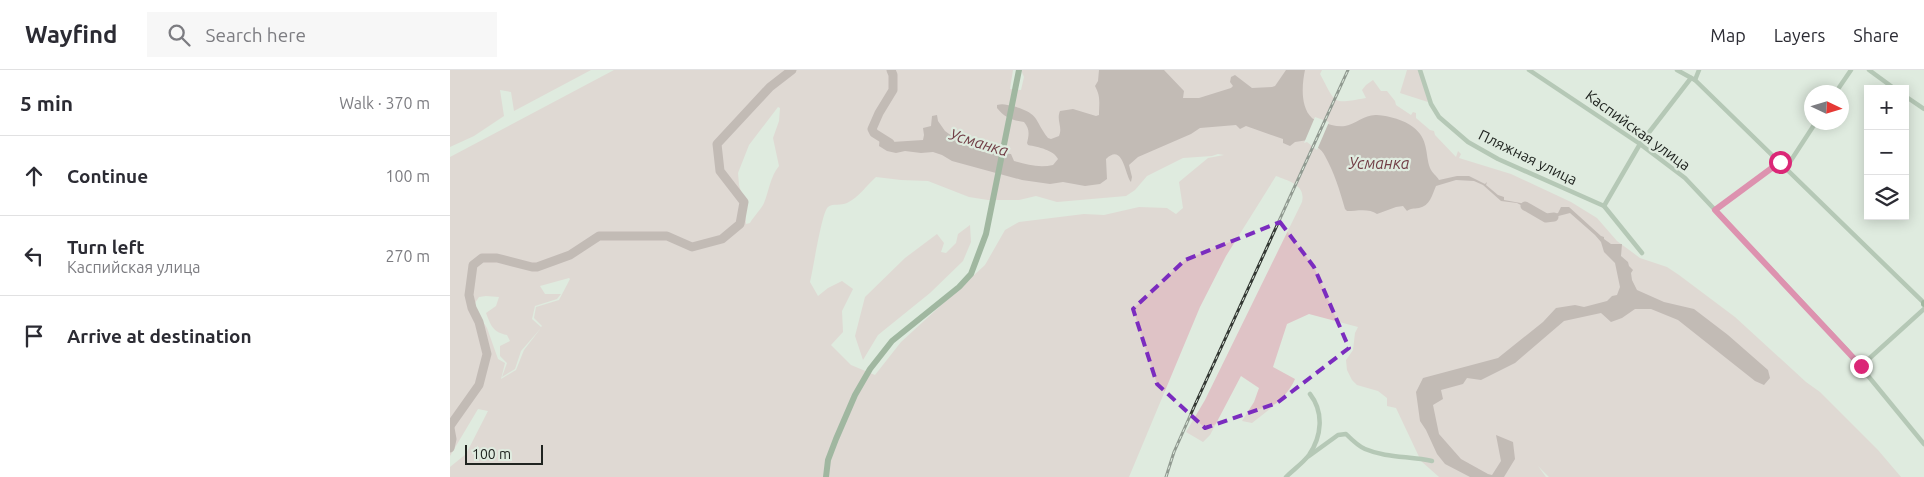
<!DOCTYPE html>
<meta charset="utf-8">
<style>
body{margin:0;font-family:Ubuntu,sans-serif;background:#f7f7f7;color:#2b2b33}
.controls{position:absolute;right:15px;top:15px;display:grid;overflow:hidden;border-radius:0px;box-shadow:0 2px 12px #0003}
.controls button{width:45px;height:45px;display:grid;place-items:center;padding:0;border:0;border-bottom:1px solid #e1e1e2;background:#fff;color:#2b2b33;font:25px sans-serif}
.compass{position:absolute;left:1354px;top:15px;width:45px;height:45px;border-radius:50%;background:#fff;box-shadow:0 2px 12px #0003;rotate:94deg}
.scale{position:absolute;left:15px;bottom:12px;width:78px;box-sizing:border-box;padding-left:5px;border:2px solid #202420;border-top:0;font-size:14px;line-height:18px;white-space:nowrap;color:#202420;-webkit-text-stroke:4px #dfebdf;paint-order:stroke}
.stop{position:absolute;width:15px;height:15px;margin:-11px;border:4px solid #db2777;border-radius:50%;background:#fff}
.stop.end{background:#db2777;border-color:#fff;box-shadow:0 1px 5px #0008}
.list{margin:0;padding:0;list-style:none}
h2{display:flex;justify-content:space-between;align-items:center;height:65px;margin:0;padding:0 20px;font-size:21px}
h2 small{font-size:16px;font-weight:400;color:#7c7c81}
.list li{display:grid;grid-template-columns:32px 1fr auto;gap:15px;align-items:center;box-sizing:border-box;height:80px;padding:0 20px;border-top:1px solid #e1e1e2}
.list b{display:block;font-size:19px;white-space:nowrap}
.list p{margin:0;font-size:16px;white-space:nowrap;color:#7c7c81}
.list em{font-size:16px;font-style:normal;color:#7c7c81}
.icon{flex:none;width:28px;height:28px;fill:none;stroke:currentColor;stroke-width:2;stroke-linecap:round;stroke-linejoin:round}
.map{position:relative;flex:none;width:1474px;height:407px;overflow:hidden}
header{display:flex;align-items:center;gap:30px;box-sizing:border-box;height:70px;padding:0 25px;background:#fff;border-bottom:1px solid #e1e1e2}
header strong{font-size:24px}
nav{display:flex;gap:28px;margin-inline-start:auto;font-size:18px}
.search{width:350px;height:45px;background:#f7f7f7;display:flex;align-items:center;gap:12px;box-sizing:border-box;padding:0 18px;border-radius:0px;color:#7c7c81;font-size:19px}
main{display:flex}
aside{flex:1;background:#fff}
.map>svg:first-child{display:block}
</style>
<header>
<strong>Wayfind</strong>
<div class="search"><svg class="icon" aria-label="search" viewBox="0 0 24 24"><circle cx="10" cy="10" r="6"/><path d="M15 15l6 6"/></svg>Search here</div>
<nav><a>Map</a><a>Layers</a><a>Share</a></nav>
</header>
<main>
<aside>
<h2>5 min<small>Walk · 370 m</small></h2>
<ul class="list">
<li><svg class="icon" aria-label="ahead" viewBox="0 0 24 24"><path d="M12 20V5M6 11l6-6 6 6"/></svg><div><b>Continue</b></div><em>100 m</em></li>
<li><svg class="icon" aria-label="left" viewBox="0 0 24 24"><path d="M17 20v-9H6M10 6l-5 5 5 5"/></svg><div><b>Turn left</b><p>Каспийская улица</p></div><em>270 m</em></li>
<li><svg class="icon" aria-label="arrive" viewBox="0 0 24 24"><path d="M6 21V4h12l-3 4 3 4H6"/></svg><div><b>Arrive at destination</b></div></li>
</ul>
</aside>
<div class="map">
<svg width="1474" height="407" viewBox="0 0 1474 407">
<rect width="100%" height="100%" fill="#dfebdf"/>
<!-- green -->
<g fill="#dfc3c6" fill-rule="evenodd">
<path d="M 0,0 L 141,0 L 64,41 L 61,22 L 50,20 L 54,46 L 24,66 L 0,77 Z"/>
<path d="M 164,0 L 563,0 L 560,19 L 571,20 L 574,7 L 571,0 L 872,0 L 870,4 C 887,35 881,34 916,28 L 912,20 L 916,15 L 923,10 L 931,21 L 937,21 L 945,31 L 946,35 L 961,45 L 963,42 L 966,43 L 966,48 L 980,60 L 984,61 L 985,65 L 1006,87 L 1008,81 L 1011,84 L 1009,88 L 1061,104 L 1121,132 L 1147,148 L 1167,171 L 1190,188 L 1217,197 L 1229,205 L 1285,247 L 1356,312 L 1370,322 L 1428,380 L 1451,407 L 1099,407 L 1088,396 L 1096,407 L 989,407 L 971,391 L 946,338 L 937,336 L 937,328 L 928,321 L 907,315 L 902,310 L 897,300 L 896,290 L 903,280 L 905,263 L 908,257 L 859,244 L 837,254 L 823,297 L 845,309 C 837,328 818,340 802,353 L 792,351 L 804,332 L 809,318 L 791,306 L 760,365 L 753,372 L 736,362 L 755,330 L 852,132 C 856,115 839,111 826,106 L 776,186 L 750,237 L 679,407 L 0,407 L 0,397 L 16,384 L 38,341 L 28,339 L 0,386 L 0,87 ZM 328,37 L 330,38 L 329,51 L 323,68 L 329,96 C 320,107 319,121 314,133 C 312,138 304,146 300,153 L 296,154 L 295,135 L 289,115 L 288,103 L 299,75 ZM 768,84 L 774,85 L 758,88 L 729,112 L 733,138 L 726,144 L 717,138 L 689,137 L 654,145 L 634,144 L 569,152 L 555,160 L 535,195 L 451,272 L 425,305 L 401,295 L 381,275 L 393,262 L 392,241 L 403,219 L 392,211 L 378,218 L 368,226 L 360,212 C 363,200 372,141 378,137 C 383,133 391,136 397,133 C 409,127 416,116 426,107 L 451,110 L 478,111 L 519,127 L 538,130 L 569,130 L 586,126 L 607,132 L 676,126 L 685,120 L 697,106 L 733,88 L 762,86 ZM 119,208 L 120,209 L 109,230 L 86,237 L 84,248 L 92,256 L 91,257 L 82,249 L 85,236 L 107,229 L 111,224 L 95,224 L 90,216 ZM 36,226 L 49,227 L 46,236 L 36,243 C 41,256 43,262 57,265 L 60,271 L 50,276 L 50,286 L 57,293 L 52,307 L 65,299 L 71,281 L 91,258 L 74,280 L 66,300 L 51,309 L 55,293 L 48,289 L 37,258 L 23,236 L 29,227 Z"/>
<path d="M 957,0 L 969,0 L 978,32 L 950,23 Z"/>
<path d="M 520,155 L 521,172 L 513,191 L 480,223 L 428,265 L 413,290 L 405,266 L 415,227 L 455,188 L 487,164 L 494,173 L 491,182 L 496,183 L 506,173 L 508,164 Z"/>
</g>
<!-- water -->
<path fill="#a18084" d="M 649,0 L 714,0 L 734,21 L 733,28 L 749,28 L 781,18 L 783,16 L 780,12 L 781,7 L 785,5 L 802,18 L 822,17 L 825,16 L 836,0 L 855,0 C 852,14 850,37 862,48 C 864,50 870,51 873,52 C 879,55 888,57 895,56 C 906,54 915,44 927,45 C 940,46 954,50 963,57 C 979,69 975,84 980,98 C 982,103 987,106 989,110 L 1007,106 L 1019,106 L 1035,114 L 1037,112 L 1036,115 L 1048,125 L 1054,127 L 1054,130 L 1082,135 C 1086,147 1097,146 1108,143 L 1111,137 L 1119,137 L 1151,166 L 1154,167 L 1154,169 L 1161,174 L 1172,174 L 1171,186 L 1178,192 L 1179,196 L 1183,200 L 1181,203 L 1182,210 L 1187,220 L 1214,232 L 1244,239 L 1278,265 L 1318,300 L 1320,308 L 1314,315 L 1305,311 L 1228,250 L 1201,239 L 1185,239 L 1172,248 L 1161,252 L 1151,243 L 1114,251 L 1065,293 L 1031,310 L 1017,308 L 1013,314 L 991,320 L 993,329 L 983,335 L 989,364 L 1011,389 L 1038,404 L 1042,405 L 1051,391 L 1046,365 L 1063,372 L 1065,389 L 1054,407 L 1020,407 L 995,394 L 987,384 L 976,360 L 970,351 L 966,322 L 973,308 L 1048,288 L 1093,252 L 1106,238 L 1125,235 L 1134,237 L 1157,231 L 1162,226 L 1167,225 L 1170,217 L 1165,193 L 1154,182 L 1151,172 L 1145,165 L 1120,143 L 1097,149 L 1067,133 L 1051,131 L 1033,115 L 1024,111 L 1006,110 L 986,116 C 982,125 980,136 969,138 C 963,139 961,138 957,141 L 953,136 L 946,137 L 927,144 C 919,138 907,141 897,141 L 895,139 C 890,121 884,102 875,86 C 872,79 863,74 858,70 L 845,72 L 840,76 L 833,73 L 833,69 L 796,56 L 790,59 L 786,55 L 750,58 L 741,64 L 688,87 L 679,95 L 682,107 L 681,112 C 675,105 673,72 656,89 L 657,109 L 650,114 L 635,116 L 613,112 L 600,114 L 572,110 L 502,91 L 492,85 L 483,82 L 471,83 L 455,81 L 446,83 L 437,81 L 429,76 L 430,66 L 442,72 L 473,70 L 474,65 L 473,58 L 481,56 L 482,46 L 487,45 L 488,51 L 495,61 L 506,69 L 533,82 L 561,84 L 564,91 C 577,95 590,98 603,95 L 608,89 C 604,80 588,77 578,75 L 577,73 C 579,65 580,59 574,52 C 562,50 555,48 547,38 L 547,35 C 553,33 557,35 563,36 C 590,44 583,48 598,68 L 601,69 L 609,66 C 613,57 606,50 610,41 L 623,39 L 646,46 L 649,45 C 649,33 651,27 645,16 L 648,11 Z"/>
<!-- pier -->
<path fill="#dfebdf" d="M 865,47 L 879,52 L 867,80 L 857,72 L 854,73 Z"/>
<g fill="none" stroke-linecap="round" stroke-linejoin="round">
<!-- river -->
<g stroke="#a18084" stroke-width="9">
<path d="M 440,73 L 424,63 L 422,59 L 429,43 L 443,20 L 443,5 L 441,0"/>
<path d="M 1075,136 L 1096,148 L 1104,147"/>
<path d="M 0,356 L 29,315 L 37,284 L 29,252 L 22,238 L 19,225 L 23,195 L 32,188 L 47,188 L 82,197 L 87,197 L 120,185 L 149,166 L 217,166 L 242,177 L 272,169 L 290,154 L 294,132 L 270,101 L 267,74 L 320,17 L 342,0"/>
<path d="M 0,358 L 2,369 L 0,378"/>
</g>
<!-- street -->
<g stroke="#849d85" stroke-width="4.5">
<path d="M 970,0 L 981,34 L 989,47 L 1018,72 L 1048,89 L 1154,136 L 1192,183"/>
<path d="M 1079,0 L 1190,74 L 1235,108 L 1396,279 L 1474,374"/>
<path d="M 1227,0 L 1245,10 L 1474,233"/>
<path d="M 1419,0 L 1445,19"/>
<path d="M 1245,10 L 1249,0"/>
<path d="M 1386,22 L 1401,0"/>
<path d="M 1455,26 L 1474,39"/>
<path d="M 1336,98 L 1366,52"/>
<path d="M 1154,136 L 1190,74 L 1241,8"/>
<path d="M 1265,140 L 1330,92"/>
<path d="M 1411,296 L 1474,239"/>
<path d="M 859,386 L 888,365 L 896,364 C 901,369 908,376 915,379 C 936,388 960,386 982,391"/>
<path d="M 836,407 C 843,400 853,393 859,385 C 872,366 874,342 860,324"/>
</g>
<!-- secondary -->
<g stroke="#547956" stroke-width="6">
<path d="M 1474,233 L 1474,234"/>
<path d="M 376,407 L 378,390 L 386,369 L 405,325 L 420,299 L 442,271 L 509,217 L 521,204 L 536,164 L 569,0"/>
</g>
<!-- rail casing -->
<g stroke="#333833" stroke-width="3">
<path id="rail" d="M 716,407 L 724,382 L 744,337 L 898,0"/>
</g>
<!-- rail -->
<use href="#rail" stroke="#dfebdf" stroke-width="1" stroke-dasharray="4" stroke-linecap="butt"/>
</g>
<g fill="none" stroke-linecap="round" stroke-linejoin="round">
<!-- route -->
<path stroke="#db2777" stroke-width="6" d="M 1330,92 L 1265,140 L 1411,296"/>
</g>
<!-- marked area -->
<path d="M0 0H1474V407H0ZM 830,152 L 864,197 L 899,278 L 827,333 L 755,358 L 707,314 L 683,239 L 735,190 Z" fill="#dfebdf" fill-opacity=".55" fill-rule="evenodd"/>
<path fill="none" stroke="#7b2cbf" stroke-width="4" stroke-dasharray="10 6" stroke-linejoin="round" d="M 830,152 L 864,197 L 899,278 L 827,333 L 755,358 L 707,314 L 683,239 L 735,190 Z"/>
<g text-anchor="middle" dominant-baseline="central" stroke-width="4.5" stroke-linejoin="round" paint-order="stroke">
<!-- street labels -->
<g font-size="15" fill="#202420" stroke="#dfebdf">
<text transform="translate(1188 60) rotate(36)">Каспийская улица</text>
<text transform="translate(1078 87) rotate(26)">Пляжная улица</text>
</g>
<!-- water labels -->
<g font-size="16" font-style="italic" fill="#723f47" stroke="#dfebdf">
<text transform="translate(529 72) rotate(17)">Усманка</text>
<text x="929" y="93">Усманка</text>
</g>
</g>
</svg>
<div class="controls">
<button>+</button>
<button>−</button>
<button><svg class="icon" aria-label="layers" viewBox="0 0 24 24"><path d="M12 4l9 5-9 5-9-5zM3 14l9 5 9-5"/></svg></button>
</div>
<svg class="compass" viewBox="-18 -18 36 36"><path d="M0-13l5 13h-10z" fill="#e53935"/><path d="M0 13l5-13h-10z" fill="#7c7c81"/></svg>
<div class="scale">100 m</div>
<div class="stop" style="left:1330px;top:92px"></div>
<div class="stop end" style="left:1411px;top:296px"></div>
</div>
</main>
